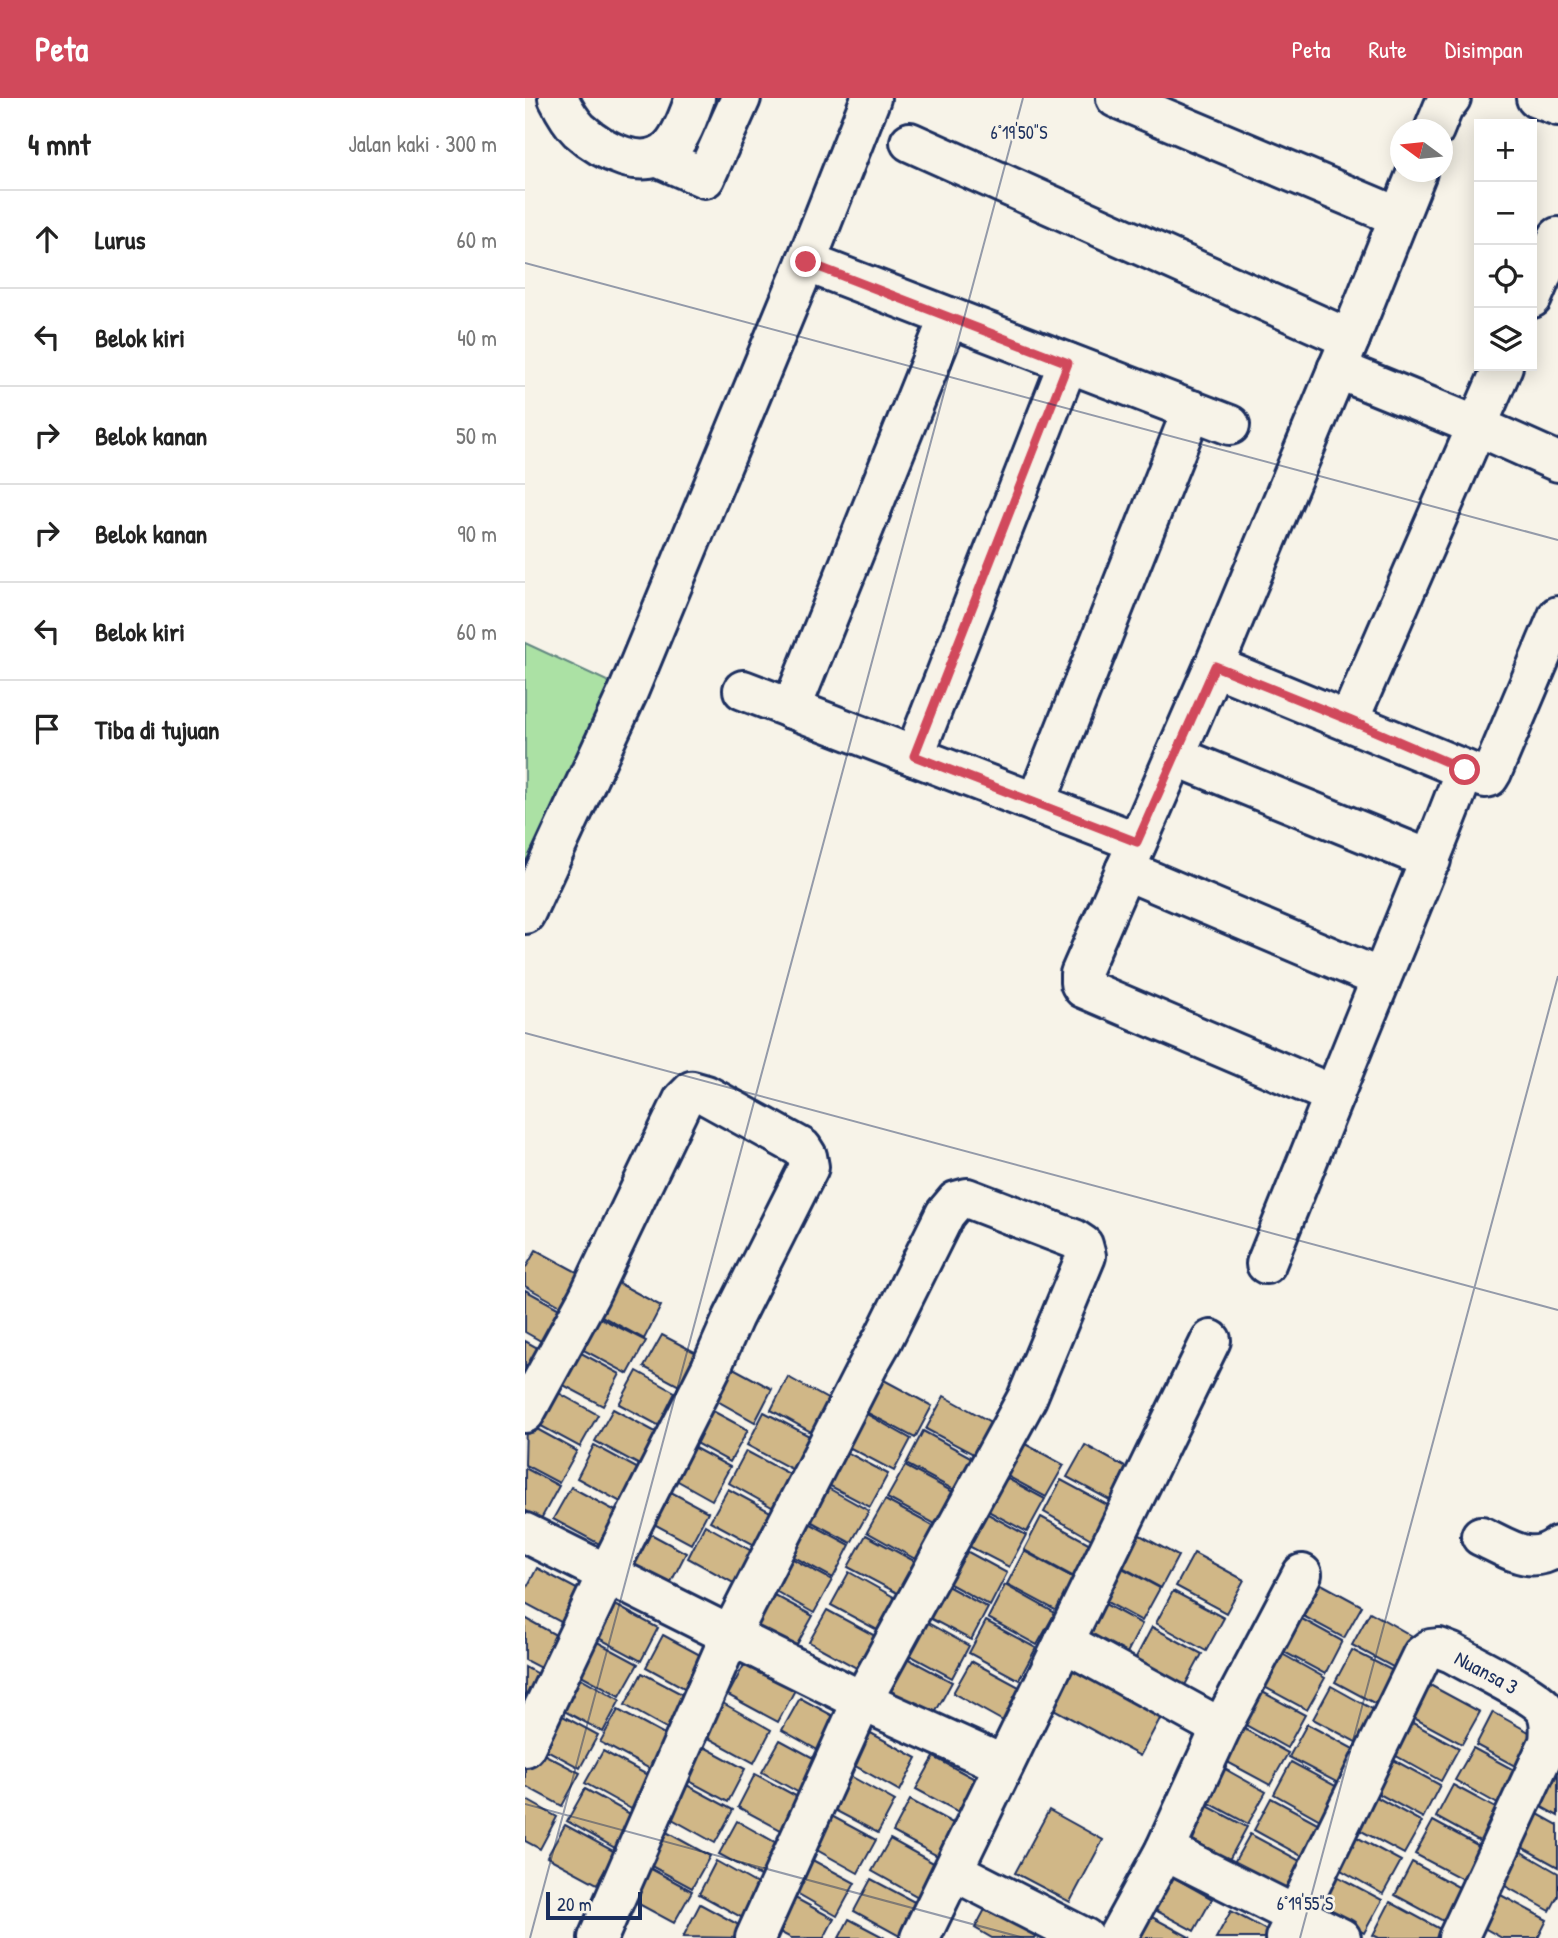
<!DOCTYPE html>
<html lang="id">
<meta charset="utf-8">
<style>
body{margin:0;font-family:"Patrick Hand",sans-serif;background:#f6f6f6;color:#222}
.controls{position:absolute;right:21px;top:21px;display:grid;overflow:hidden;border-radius:0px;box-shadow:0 4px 18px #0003}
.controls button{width:63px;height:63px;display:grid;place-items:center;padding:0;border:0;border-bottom:2px solid #e0e0e0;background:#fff;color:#222;font:35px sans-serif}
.compass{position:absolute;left:865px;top:21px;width:63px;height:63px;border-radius:50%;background:#fff;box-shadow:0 4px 18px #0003;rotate:285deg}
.scale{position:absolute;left:21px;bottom:18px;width:96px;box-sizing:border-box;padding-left:7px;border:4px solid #1b2f5e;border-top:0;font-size:19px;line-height:24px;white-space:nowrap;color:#1b2f5e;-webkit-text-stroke:5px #f7f3e8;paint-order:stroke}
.stop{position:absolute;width:21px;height:21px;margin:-16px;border:5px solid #d1495b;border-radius:50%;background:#fff}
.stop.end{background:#d1495b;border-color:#fff;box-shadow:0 2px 7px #0008}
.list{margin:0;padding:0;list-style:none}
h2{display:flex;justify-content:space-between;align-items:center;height:91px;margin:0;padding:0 28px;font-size:30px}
h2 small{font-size:23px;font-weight:400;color:#767676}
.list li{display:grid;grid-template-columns:46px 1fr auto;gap:21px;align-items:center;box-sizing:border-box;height:98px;padding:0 28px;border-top:2px solid #e0e0e0}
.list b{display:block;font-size:26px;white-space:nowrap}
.list em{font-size:23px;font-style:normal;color:#767676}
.icon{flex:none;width:38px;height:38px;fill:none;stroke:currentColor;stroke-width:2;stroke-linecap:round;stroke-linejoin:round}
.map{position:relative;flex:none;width:1033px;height:1840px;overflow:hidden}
header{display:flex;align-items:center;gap:42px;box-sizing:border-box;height:98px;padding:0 35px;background:#d1495b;color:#fff}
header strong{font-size:33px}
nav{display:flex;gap:38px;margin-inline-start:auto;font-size:24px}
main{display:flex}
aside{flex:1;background:#fff}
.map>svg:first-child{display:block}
</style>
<header>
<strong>Peta</strong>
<nav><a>Peta</a><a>Rute</a><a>Disimpan</a></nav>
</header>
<main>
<aside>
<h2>4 mnt<small>Jalan kaki · 300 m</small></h2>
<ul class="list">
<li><svg class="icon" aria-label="ahead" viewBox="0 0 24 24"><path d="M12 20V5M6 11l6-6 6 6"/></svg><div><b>Lurus</b></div><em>60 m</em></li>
<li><svg class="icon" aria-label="left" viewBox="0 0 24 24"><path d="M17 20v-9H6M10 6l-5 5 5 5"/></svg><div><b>Belok kiri</b></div><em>40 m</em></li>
<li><svg class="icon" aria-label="right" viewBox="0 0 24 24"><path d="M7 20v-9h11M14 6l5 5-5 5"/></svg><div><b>Belok kanan</b></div><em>50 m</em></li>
<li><svg class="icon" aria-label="right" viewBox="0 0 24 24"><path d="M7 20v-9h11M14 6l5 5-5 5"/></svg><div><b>Belok kanan</b></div><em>90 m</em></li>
<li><svg class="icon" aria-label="left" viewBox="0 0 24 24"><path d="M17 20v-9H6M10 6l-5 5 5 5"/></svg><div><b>Belok kiri</b></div><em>60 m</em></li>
<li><svg class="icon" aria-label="arrive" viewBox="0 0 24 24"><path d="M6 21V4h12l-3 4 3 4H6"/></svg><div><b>Tiba di tujuan</b></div></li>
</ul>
</aside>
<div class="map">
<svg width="1033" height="1840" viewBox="0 0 1033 1840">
<rect width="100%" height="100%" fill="#f7f3e8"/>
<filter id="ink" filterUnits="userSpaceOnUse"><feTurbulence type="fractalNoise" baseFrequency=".0143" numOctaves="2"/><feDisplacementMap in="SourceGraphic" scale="14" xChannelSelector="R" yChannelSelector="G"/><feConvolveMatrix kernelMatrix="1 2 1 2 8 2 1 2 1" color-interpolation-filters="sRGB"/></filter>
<g filter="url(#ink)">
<!-- green -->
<path fill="#abe1a4" stroke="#638881" stroke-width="2" d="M 0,545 L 97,590 L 0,814 Z"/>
<!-- building -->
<g fill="#d0b787" stroke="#1b2f5e" stroke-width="2">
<path d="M 11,1152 L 61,1179 L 43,1212 L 0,1188 L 0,1171 Z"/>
<path d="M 86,1181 L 136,1208 L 119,1241 L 69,1214 Z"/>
<path d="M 0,1192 L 40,1214 L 23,1247 L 0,1234 Z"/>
<path d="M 70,1217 L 121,1243 L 103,1276 L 53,1249 Z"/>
<path d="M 137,1237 L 187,1263 L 169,1296 L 119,1269 Z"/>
<path d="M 0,1243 L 20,1254 L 0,1285 Z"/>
<path d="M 45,1249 L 95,1276 L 78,1308 L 27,1281 Z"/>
<path d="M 197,1264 L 247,1291 L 230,1324 L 180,1296 Z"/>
<path d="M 112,1273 L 162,1301 L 144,1333 L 94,1306 Z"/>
<path d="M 263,1279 L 313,1307 L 295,1339 L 246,1312 Z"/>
<path d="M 357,1281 L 407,1308 L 390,1340 L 339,1313 Z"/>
<path d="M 23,1289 L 73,1317 L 55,1349 L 5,1322 Z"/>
<path d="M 419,1298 L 469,1326 L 452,1358 L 401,1331 Z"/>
<path d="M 173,1305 L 223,1332 L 205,1364 L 156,1337 Z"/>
<path d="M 88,1311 L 138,1338 L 120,1370 L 70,1343 Z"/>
<path d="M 336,1313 L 386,1341 L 369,1373 L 318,1346 Z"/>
<path d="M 239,1314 L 290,1341 L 272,1374 L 222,1347 Z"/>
<path d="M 1,1325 L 52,1353 L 34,1385 L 0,1367 Z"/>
<path d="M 398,1333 L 449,1361 L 431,1393 L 381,1366 Z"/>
<path d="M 489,1340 L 539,1367 L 521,1399 L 471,1372 Z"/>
<path d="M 155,1342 L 205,1369 L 187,1402 L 137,1374 Z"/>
<path d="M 69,1347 L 119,1374 L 101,1407 L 52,1380 Z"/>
<path d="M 560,1347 L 609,1374 L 592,1406 L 542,1379 Z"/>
<path d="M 312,1349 L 363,1376 L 345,1409 L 294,1382 Z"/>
<path d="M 221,1353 L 272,1380 L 254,1413 L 204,1385 Z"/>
<path d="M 380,1368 L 430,1395 L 412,1427 L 362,1400 Z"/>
<path d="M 0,1370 L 34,1388 L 16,1421 L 0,1412 Z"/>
<path d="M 470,1374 L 520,1401 L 502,1434 L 452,1407 Z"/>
<path d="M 536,1382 L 586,1409 L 568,1442 L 519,1414 Z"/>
<path d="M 294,1385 L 344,1413 L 326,1445 L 276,1418 Z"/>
<path d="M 133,1387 L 183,1414 L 166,1446 L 116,1419 Z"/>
<path d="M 46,1389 L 96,1416 L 78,1448 L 28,1421 Z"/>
<path d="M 203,1391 L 253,1418 L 235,1450 L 185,1423 Z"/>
<path d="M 360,1402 L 410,1429 L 392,1462 L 342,1434 Z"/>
<path d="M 452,1410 L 501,1437 L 484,1469 L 434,1443 Z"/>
<path d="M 516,1419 L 567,1447 L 549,1479 L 499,1452 Z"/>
<path d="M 275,1420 L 325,1447 L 308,1480 L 258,1453 Z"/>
<path d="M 180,1427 L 230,1455 L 212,1487 L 163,1460 Z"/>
<path d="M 111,1428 L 161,1455 L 144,1488 L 94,1460 Z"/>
<path d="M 604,1431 L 653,1458 L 636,1490 L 586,1463 Z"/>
<path d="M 341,1437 L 391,1464 L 374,1496 L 323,1469 Z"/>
<path d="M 432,1448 L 482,1475 L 465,1508 L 414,1480 Z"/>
<path d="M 499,1453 L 549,1480 L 532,1513 L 482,1486 Z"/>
<path d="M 257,1455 L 307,1482 L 289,1515 L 240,1487 Z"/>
<path d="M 669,1455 L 719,1482 L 701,1515 L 651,1488 Z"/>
<path d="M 584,1463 L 635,1490 L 617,1523 L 567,1496 Z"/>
<path d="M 12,1470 L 63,1497 L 45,1529 L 0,1505 L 0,1493 Z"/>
<path d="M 324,1474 L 374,1502 L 356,1534 L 306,1507 Z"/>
<path d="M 787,1481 L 837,1508 L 819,1540 L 769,1513 Z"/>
<path d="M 413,1483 L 463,1510 L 446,1542 L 395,1515 Z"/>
<path d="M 480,1487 L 530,1515 L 512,1547 L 463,1520 Z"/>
<path d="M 238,1491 L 288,1518 L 270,1550 L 220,1523 Z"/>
<path d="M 648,1493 L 699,1520 L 681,1553 L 631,1525 Z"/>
<path d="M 567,1499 L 617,1526 L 600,1559 L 550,1532 Z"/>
<path d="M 83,1503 L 133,1530 L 116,1563 L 66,1536 Z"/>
<path d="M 302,1512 L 352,1539 L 335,1572 L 284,1544 Z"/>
<path d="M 845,1514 L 894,1542 L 877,1574 L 827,1547 Z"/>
<path d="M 768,1516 L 817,1543 L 800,1576 L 750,1549 Z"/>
<path d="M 0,1520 L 38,1541 L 21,1573 L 0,1562 Z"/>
<path d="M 394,1520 L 444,1548 L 427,1580 L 377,1553 Z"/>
<path d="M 461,1523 L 511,1550 L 494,1582 L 444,1555 Z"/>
<path d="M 627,1529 L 677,1556 L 659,1589 L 610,1561 Z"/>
<path d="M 138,1537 L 188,1564 L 170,1596 L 121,1569 Z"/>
<path d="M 63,1539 L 113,1566 L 95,1598 L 45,1571 Z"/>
<path d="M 750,1552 L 800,1580 L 782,1612 L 732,1585 Z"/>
<path d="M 827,1552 L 878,1578 L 860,1611 L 810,1584 Z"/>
<path d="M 376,1557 L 427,1584 L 409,1617 L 359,1590 Z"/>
<path d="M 446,1563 L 496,1590 L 478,1623 L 428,1595 Z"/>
<path d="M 220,1565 L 270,1592 L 253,1624 L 203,1597 Z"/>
<path d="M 546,1566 L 637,1617 L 615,1658 L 523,1608 Z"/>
<path d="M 0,1569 L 18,1579 L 0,1611 Z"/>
<path d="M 45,1574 L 95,1602 L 78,1634 L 28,1607 Z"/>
<path d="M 117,1575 L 168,1602 L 150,1635 L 100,1607 Z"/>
<path d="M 905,1587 L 955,1614 L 937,1646 L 887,1619 Z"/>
<path d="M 806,1588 L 856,1616 L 838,1648 L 788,1621 Z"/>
<path d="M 730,1590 L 780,1617 L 762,1650 L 712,1622 Z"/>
<path d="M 275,1600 L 325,1627 L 307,1660 L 257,1632 Z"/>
<path d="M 196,1604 L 246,1632 L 229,1665 L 178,1637 Z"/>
<path d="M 23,1610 L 73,1637 L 55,1670 L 5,1643 Z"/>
<path d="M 93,1612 L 143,1639 L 125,1671 L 75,1644 Z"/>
<path d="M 968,1614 L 1018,1642 L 1001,1674 L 951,1647 Z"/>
<path d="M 884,1623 L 934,1650 L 916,1683 L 866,1655 Z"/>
<path d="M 782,1626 L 832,1653 L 815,1686 L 764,1659 Z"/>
<path d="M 712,1627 L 763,1655 L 745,1687 L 695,1660 Z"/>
<path d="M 342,1633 L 392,1660 L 375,1693 L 325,1665 Z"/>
<path d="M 255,1642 L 305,1669 L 287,1702 L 237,1674 Z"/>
<path d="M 170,1644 L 220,1671 L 203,1704 L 153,1677 Z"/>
<path d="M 5,1649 L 55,1675 L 37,1708 L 0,1688 L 0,1658 Z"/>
<path d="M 948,1650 L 998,1677 L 980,1710 L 930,1682 Z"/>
<path d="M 78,1653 L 128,1680 L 110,1713 L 60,1685 Z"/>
<path d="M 409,1659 L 459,1686 L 441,1718 L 391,1691 Z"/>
<path d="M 865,1660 L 915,1687 L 898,1720 L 847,1692 Z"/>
<path d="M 766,1664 L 816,1691 L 799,1724 L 749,1696 Z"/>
<path d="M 691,1666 L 741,1694 L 723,1726 L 673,1699 Z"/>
<path d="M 320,1675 L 370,1703 L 353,1735 L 302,1708 Z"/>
<path d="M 1031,1675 L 1033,1676 L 1033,1718 L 1013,1707 Z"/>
<path d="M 230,1676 L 280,1703 L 263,1736 L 213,1709 Z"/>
<path d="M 158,1685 L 208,1712 L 190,1745 L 140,1717 Z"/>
<path d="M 928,1687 L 978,1714 L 960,1746 L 911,1719 Z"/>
<path d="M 60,1691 L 109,1718 L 92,1751 L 42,1723 Z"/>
<path d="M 846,1696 L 897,1724 L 879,1756 L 829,1729 Z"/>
<path d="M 746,1700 L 796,1727 L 778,1759 L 729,1732 Z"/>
<path d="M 0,1701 L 32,1719 L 15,1751 L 0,1743 Z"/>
<path d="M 385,1702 L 435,1729 L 418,1761 L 368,1734 Z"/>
<path d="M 671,1702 L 722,1729 L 704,1762 L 654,1734 Z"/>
<path d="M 524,1712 L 578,1742 L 545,1804 L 490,1775 Z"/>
<path d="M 301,1715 L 351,1742 L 333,1775 L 283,1747 Z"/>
<path d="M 1011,1715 L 1033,1727 L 1033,1769 L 993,1747 Z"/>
<path d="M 212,1723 L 262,1751 L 244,1783 L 194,1756 Z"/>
<path d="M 908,1723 L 958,1750 L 941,1783 L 890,1756 Z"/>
<path d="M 40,1727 L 90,1754 L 72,1786 L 22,1759 Z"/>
<path d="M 134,1730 L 185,1758 L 167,1790 L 117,1763 Z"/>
<path d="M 725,1736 L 775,1763 L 757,1796 L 707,1768 Z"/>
<path d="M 826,1736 L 876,1763 L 858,1796 L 809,1768 Z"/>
<path d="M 365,1741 L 414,1768 L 397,1801 L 347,1773 Z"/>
<path d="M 993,1752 L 1033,1775 L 1033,1798 L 1025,1813 L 975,1785 Z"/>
<path d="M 280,1758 L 330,1785 L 312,1818 L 263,1790 Z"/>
<path d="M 191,1763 L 241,1791 L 223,1823 L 174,1796 Z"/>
<path d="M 887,1764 L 937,1791 L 920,1824 L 870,1797 Z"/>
<path d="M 117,1766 L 167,1793 L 149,1825 L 99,1798 Z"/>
<path d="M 637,1773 L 687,1801 L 669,1833 L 619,1806 Z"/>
<path d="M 806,1775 L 857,1802 L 839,1835 L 789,1808 Z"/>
<path d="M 346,1781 L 397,1808 L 378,1840 L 329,1813 Z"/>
<path d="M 259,1794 L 309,1821 L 299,1840 L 266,1840 L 241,1827 Z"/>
<path d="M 972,1795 L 1022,1822 L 1013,1840 L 977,1840 L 954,1827 Z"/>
<path d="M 467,1798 L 517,1825 L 509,1840 L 467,1840 L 450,1830 Z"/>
<path d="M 865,1804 L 915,1831 L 911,1840 L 854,1840 L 848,1837 Z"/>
<path d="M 175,1806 L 225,1833 L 221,1840 L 158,1839 Z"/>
<path d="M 706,1813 L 756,1840 L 691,1840 Z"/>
<path d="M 625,1818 L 666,1840 L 613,1840 Z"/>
<path d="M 324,1821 L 360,1840 L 314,1840 Z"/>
</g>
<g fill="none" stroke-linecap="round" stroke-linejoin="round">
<!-- street casing -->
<g stroke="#1b2f5e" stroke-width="44">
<g id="street">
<path d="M 33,0 C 38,10 46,24 54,32 C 76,52 121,77 146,49 C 158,36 164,16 170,0"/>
<path d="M 591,0 L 874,119"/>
<path d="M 1011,0 L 1033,8"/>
<path d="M 909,32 L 918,10 L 926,0"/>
<path d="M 385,44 L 825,241"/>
<path d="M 132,59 L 180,80 L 216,0"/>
<path d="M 892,74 L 825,241 L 689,568 L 555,876 L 555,885 L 558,890 L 809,997 C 852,888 899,781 940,672"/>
<path d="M 281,164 L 705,327"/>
<path d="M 1007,200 L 1033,139"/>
<path d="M 812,271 L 952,328 L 1033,364"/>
<path d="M 689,568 L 960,680 L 964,679 L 967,674 L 1033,518"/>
<path d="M 218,592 L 612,744"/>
<path d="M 266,611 L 424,219"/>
<path d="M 824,622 L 978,268"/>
<path d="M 389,658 L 543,265"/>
<path d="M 650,658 L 906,762"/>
<path d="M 511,705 L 667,312"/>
<path d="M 600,772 L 855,880"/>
<path d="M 0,816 L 103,594 L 281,164 L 346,0"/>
<path d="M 741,1166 L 809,997"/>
<path d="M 0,1315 L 64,1198 L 158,1002 L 167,993 L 181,997 L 277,1050 L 282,1058 L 284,1069 L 208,1220 L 186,1270 L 82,1476 L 0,1649"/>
<path d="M 0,1435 L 337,1603 L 479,1667"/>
<path d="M 956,1438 C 982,1450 1006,1469 1033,1448"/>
<path d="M 539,1544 L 696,1630"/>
<path d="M 640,1752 L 816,1840"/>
<path d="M 429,1773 L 560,1840"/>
<path d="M 73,1840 L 205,1538 L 346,1262 L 358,1241 L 420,1116 L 431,1103 L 442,1100 L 549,1141 L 558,1147 L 561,1158 L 502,1300 L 337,1603 L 230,1840"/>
<path d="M 395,1840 L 686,1242"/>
<path d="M 592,1840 L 640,1752 L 696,1630 L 777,1476"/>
<path id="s1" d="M 760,1840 L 897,1557 L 905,1551 L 914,1550 L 927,1555 C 946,1566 1011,1597 1020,1611 C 1026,1621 1025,1634 1024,1644 L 933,1840"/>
</g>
</g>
<!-- street -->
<use href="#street" stroke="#f7f3e8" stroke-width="38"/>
</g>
</g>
<g fill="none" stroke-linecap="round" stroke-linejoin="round" filter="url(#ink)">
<!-- route -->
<path stroke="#d1495b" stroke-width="9" d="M 281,164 L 543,265 L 389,658 L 612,744 L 690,568 L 824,622 L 940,672"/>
</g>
<!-- ticks -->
<path fill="none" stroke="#1b2f5e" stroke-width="2" stroke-opacity="0.45" d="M 0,165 L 1033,442M 0,935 L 1033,1212M 0,1706 L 499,1840M 5,1840 L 498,0M 775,1840 L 1033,878"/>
<g text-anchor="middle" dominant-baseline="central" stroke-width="5" stroke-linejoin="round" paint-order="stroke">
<!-- street labels -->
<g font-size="21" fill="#1b2f5e" stroke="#f7f3e8">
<text stroke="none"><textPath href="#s1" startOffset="387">Nuansa 3</textPath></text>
</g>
</g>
<g font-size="18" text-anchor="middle" fill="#1b2f5e" stroke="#f7f3e8" stroke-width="5" stroke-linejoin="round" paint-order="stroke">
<text x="494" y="41">6°19'50"S</text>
<text x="780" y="1812">6°19'55"S</text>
</g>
</svg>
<div class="controls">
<button>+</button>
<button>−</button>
<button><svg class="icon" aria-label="locate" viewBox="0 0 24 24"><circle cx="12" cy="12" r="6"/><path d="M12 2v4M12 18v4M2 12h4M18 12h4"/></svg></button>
<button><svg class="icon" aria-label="layers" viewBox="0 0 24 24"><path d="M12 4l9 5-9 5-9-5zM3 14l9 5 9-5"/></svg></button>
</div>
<svg class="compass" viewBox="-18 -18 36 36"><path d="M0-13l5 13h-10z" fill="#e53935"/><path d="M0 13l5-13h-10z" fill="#767676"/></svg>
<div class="scale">20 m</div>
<div class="stop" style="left:940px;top:672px"></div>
<div class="stop end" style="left:281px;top:164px"></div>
</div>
</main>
